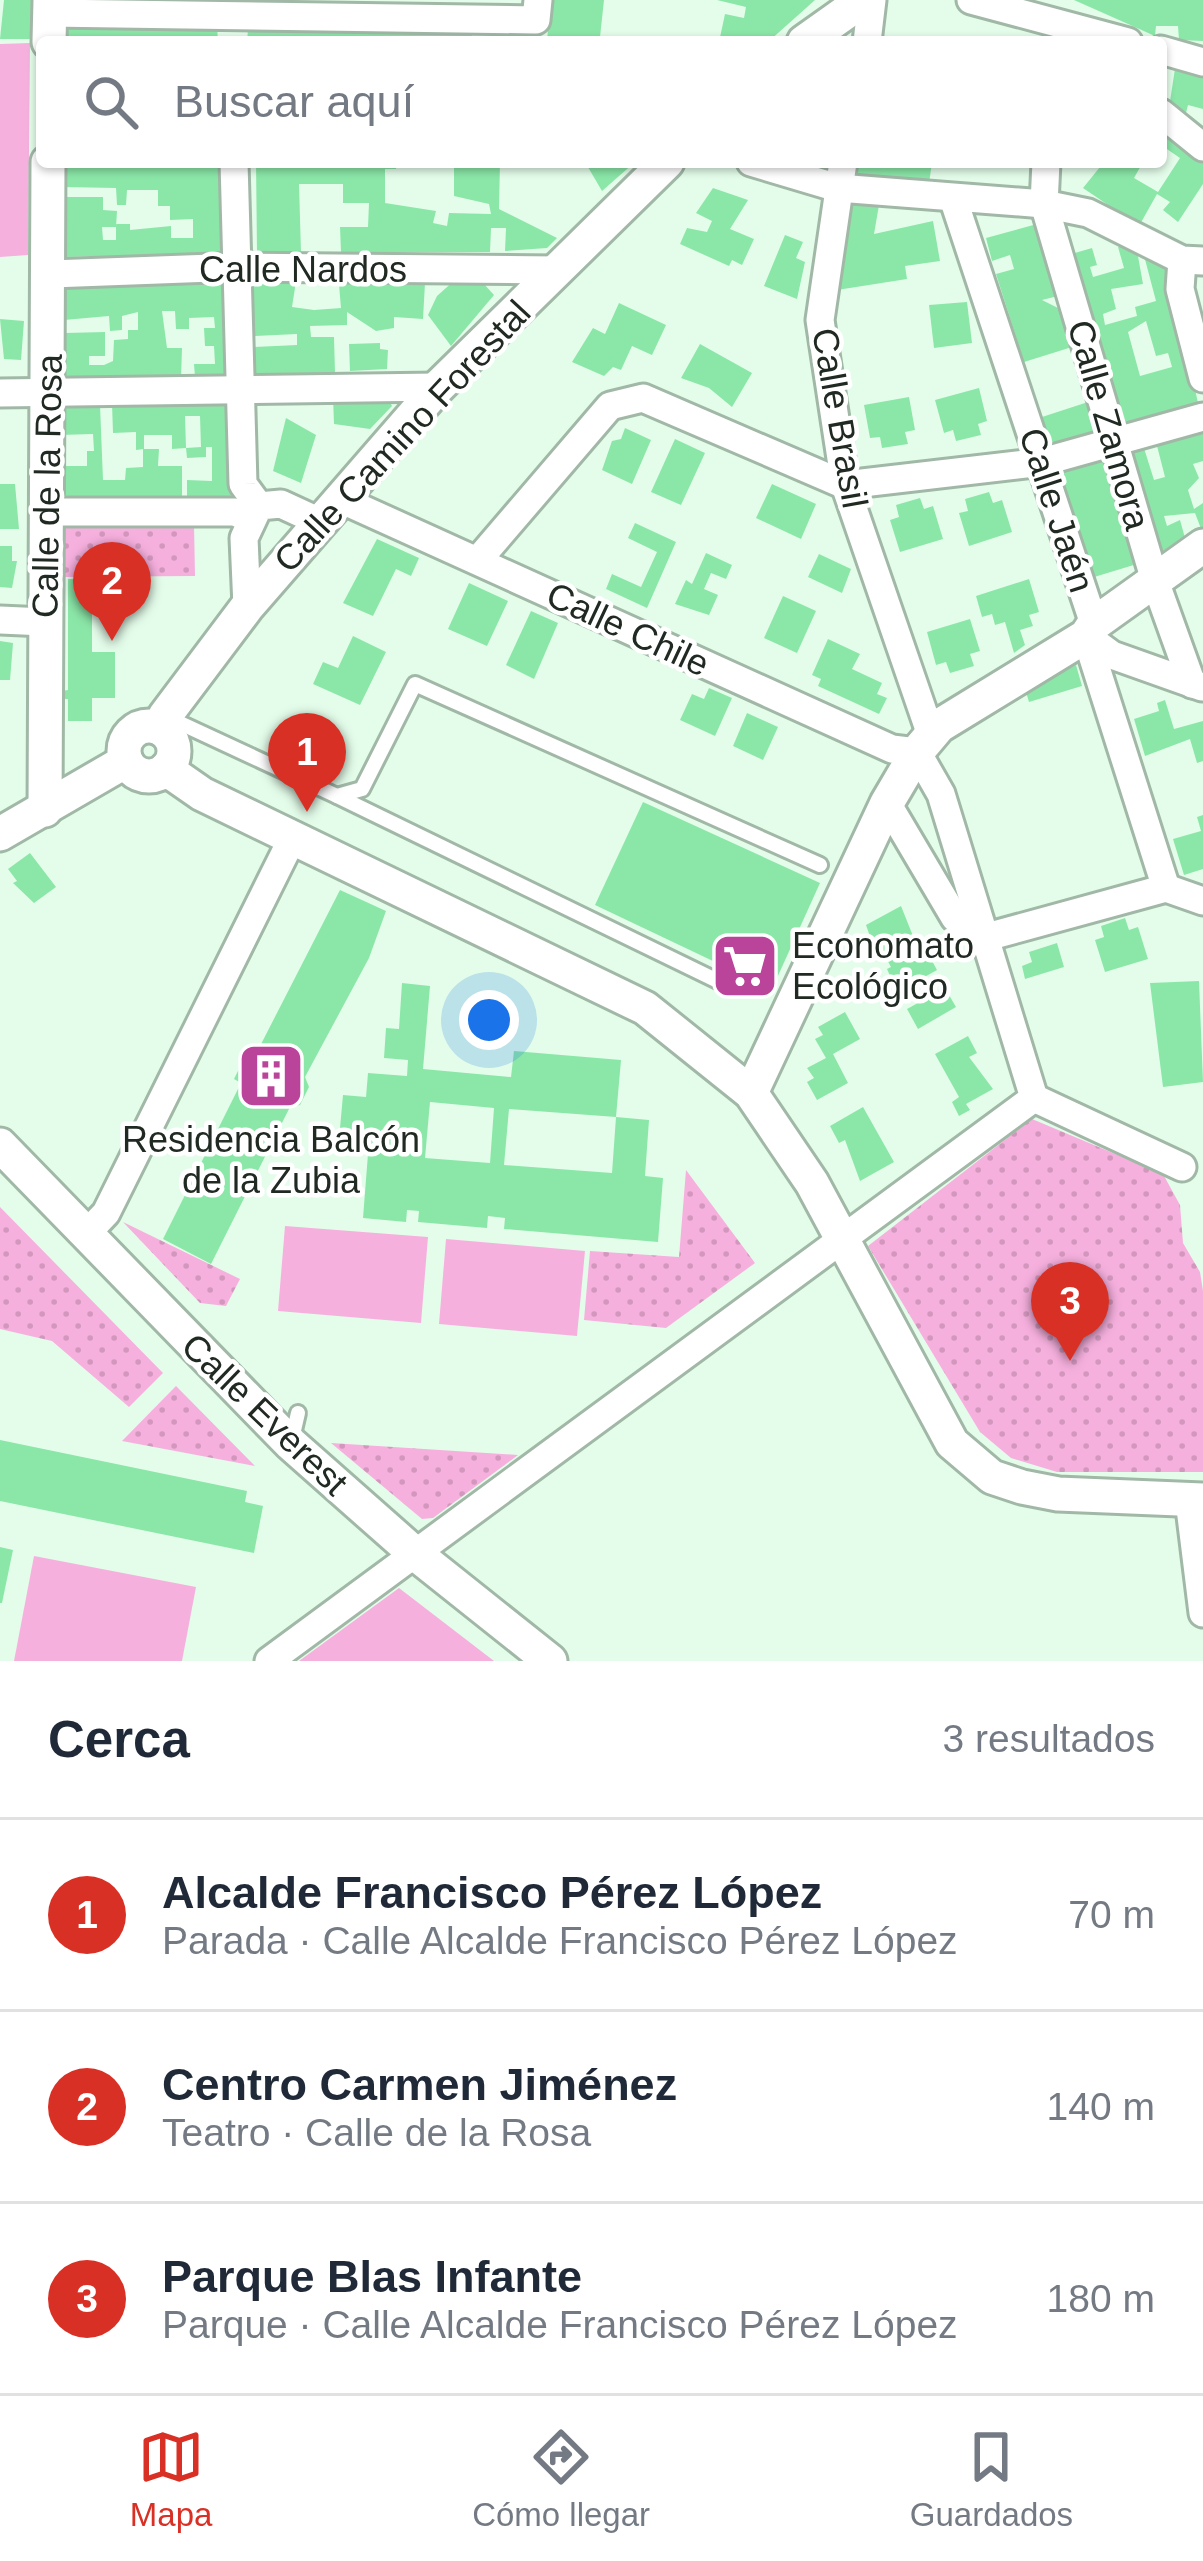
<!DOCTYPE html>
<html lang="es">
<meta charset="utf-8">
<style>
body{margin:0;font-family:Helvetica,sans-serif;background:#f2f2f3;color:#1f2937}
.you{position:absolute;left:489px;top:1020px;width:42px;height:42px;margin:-30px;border:9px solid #fff;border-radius:50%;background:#1a73e8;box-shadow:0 0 0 18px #1a73e833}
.badge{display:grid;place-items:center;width:78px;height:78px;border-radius:50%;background:#d93025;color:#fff;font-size:39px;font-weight:700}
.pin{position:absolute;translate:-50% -99px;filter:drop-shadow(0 3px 6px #0008)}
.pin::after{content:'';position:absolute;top:63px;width:42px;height:36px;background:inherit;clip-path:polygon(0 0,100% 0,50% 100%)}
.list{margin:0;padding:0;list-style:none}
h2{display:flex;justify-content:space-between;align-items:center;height:156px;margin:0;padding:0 48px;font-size:51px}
h2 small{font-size:39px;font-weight:400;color:#747a83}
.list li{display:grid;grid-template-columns:78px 1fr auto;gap:36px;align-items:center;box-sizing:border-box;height:192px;padding:0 48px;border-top:3px solid #e0e1e3}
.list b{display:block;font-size:45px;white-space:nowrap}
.list p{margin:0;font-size:39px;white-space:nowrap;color:#747a83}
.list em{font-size:39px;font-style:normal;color:#747a83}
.icon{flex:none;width:66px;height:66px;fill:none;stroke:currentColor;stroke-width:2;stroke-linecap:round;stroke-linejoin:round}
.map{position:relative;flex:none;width:1203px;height:1661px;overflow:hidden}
.search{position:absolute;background:#fff;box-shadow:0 3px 9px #0004;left:36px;right:36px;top:36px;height:132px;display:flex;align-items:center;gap:30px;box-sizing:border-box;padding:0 42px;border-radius:12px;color:#747a83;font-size:45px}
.sheet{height:732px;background:#fff}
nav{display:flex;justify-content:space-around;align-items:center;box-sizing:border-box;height:168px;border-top:3px solid #e0e1e3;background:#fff;font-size:33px;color:#747a83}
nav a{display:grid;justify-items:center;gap:6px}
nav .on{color:#d93025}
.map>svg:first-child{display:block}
</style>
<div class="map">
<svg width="1203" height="1661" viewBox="0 0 1203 1661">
<defs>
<pattern id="park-dots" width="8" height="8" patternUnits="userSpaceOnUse" patternTransform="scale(3)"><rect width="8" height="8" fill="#f6b0de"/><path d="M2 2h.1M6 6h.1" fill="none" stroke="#d397be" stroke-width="1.8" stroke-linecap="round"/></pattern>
</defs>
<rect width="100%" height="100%" fill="#e4fdea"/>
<!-- grass -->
<g fill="#f6b0de">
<path d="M 30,43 L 28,255 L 0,257 L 0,44 Z"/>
<path d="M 285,1226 L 428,1237 L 421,1323 L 278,1311 Z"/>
<path d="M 446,1239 L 585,1251 L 577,1336 L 439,1324 Z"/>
<path d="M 34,1556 L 196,1587 L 182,1661 L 14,1661 Z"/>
<path d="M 399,1588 L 494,1661 L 299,1661 Z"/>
</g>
<!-- park -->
<g fill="url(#park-dots)">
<path d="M 61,523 L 194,523 L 195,576 L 62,577 Z"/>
<path d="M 1032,1119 L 1163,1174 L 1180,1205 L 1183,1243 L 1200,1272 L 1203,1291 L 1203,1472 L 1057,1472 L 1011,1458 L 980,1432 L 868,1246 Z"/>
<path d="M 686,1170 L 755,1263 L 666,1328 L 584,1320 L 590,1251 L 679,1257 Z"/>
<path d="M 0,1207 L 163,1373 L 129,1407 L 52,1341 L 0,1329 Z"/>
<path d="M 123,1222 L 240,1279 L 226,1306 L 200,1303 Z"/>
<path d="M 176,1386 L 255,1466 L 122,1441 Z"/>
<path d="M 331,1443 L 518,1455 L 433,1518 L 422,1519 Z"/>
</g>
<!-- building -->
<g fill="#8be7a8" fill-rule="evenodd">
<path d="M 4,0 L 33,0 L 30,39 L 0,39 Z"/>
<path d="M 550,0 L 604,0 L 600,37 L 618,42 L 547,42 Z"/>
<path d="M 717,0 L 815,0 L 768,42 L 719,42 L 725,14 L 744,18 L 746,7 Z"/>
<path d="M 1074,0 L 1203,0 L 1203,41 L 1179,40 L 1178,26 L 1156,26 L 1155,36 Z"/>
<path d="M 64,24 L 217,25 L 218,42 L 64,42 Z"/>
<path d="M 248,29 L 472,32 L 472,42 L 247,42 Z"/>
<path d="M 1176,62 L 1203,70 L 1203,109 L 1188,105 L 1186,113 L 1169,108 Z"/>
<path d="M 1161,124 L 1203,155 L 1203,184 L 1178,222 L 1163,210 L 1170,202 L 1157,194 L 1139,226 L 1083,188 L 1104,162 L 1143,162 L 1134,178 L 1158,192 L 1180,158 L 1161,145 Z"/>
<path d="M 63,162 L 222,162 L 225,254 L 63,257 L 63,197 L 103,197 L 103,210 L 117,211 L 116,227 L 102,227 L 103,240 L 116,240 L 116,224 L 130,224 L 130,230 L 171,226 L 171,238 L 193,238 L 193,219 L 170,220 L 170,206 L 158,206 L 158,190 L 127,190 L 126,205 L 117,205 L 116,188 L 63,187 Z"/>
<path d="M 256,162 L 396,162 L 396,169 L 385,169 L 385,203 L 436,211 L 433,223 L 447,226 L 449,213 L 491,214 L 489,204 L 454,196 L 454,162 L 500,162 L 499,209 L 557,238 L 547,248 L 505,251 L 506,228 L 491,228 L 490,252 L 341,252 L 340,227 L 368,227 L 369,203 L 343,203 L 343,184 L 299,184 L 301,253 L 257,253 Z"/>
<path d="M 585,162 L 635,162 L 602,191 Z"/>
<path d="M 855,162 L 932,162 L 929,184 L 852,176 Z"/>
<path d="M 713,188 L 748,200 L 730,229 L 754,239 L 742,265 L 732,260 L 729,266 L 680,244 L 687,228 L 707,232 L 712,221 L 696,213 Z"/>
<path d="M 846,202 L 879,205 L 874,234 L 933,221 L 940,261 L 905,266 L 907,279 L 837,290 Z"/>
<path d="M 1037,224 L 1058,296 L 1042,300 L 1060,309 L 1072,347 L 1024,362 L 996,274 L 1014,269 L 1010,255 L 992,261 L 986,238 Z"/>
<path d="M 785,235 L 803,242 L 796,258 L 805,262 L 797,299 L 764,286 Z"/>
<path d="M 1136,245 L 1143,284 L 1111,289 L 1116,309 L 1103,314 L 1105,325 L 1137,316 L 1135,307 L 1156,301 L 1142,248 L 1167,261 L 1198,403 L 1118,429 L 1068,255 L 1092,248 L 1097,265 L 1090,267 L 1093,277 L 1124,268 L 1118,247 ZM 1146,321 L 1156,356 L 1168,353 L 1172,367 L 1140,376 L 1128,332 Z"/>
<path d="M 465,271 L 472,271 L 494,295 L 451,346 L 428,315 L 437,296 Z"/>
<path d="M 338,273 L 425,283 L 423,319 L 394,317 L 394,328 L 376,331 L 347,312 L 347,325 L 310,326 L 311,337 L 334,337 L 335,373 L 255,377 L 254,347 L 297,345 L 297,334 L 255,336 L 251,276 L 297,275 L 292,307 L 314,310 L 341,308 Z"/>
<path d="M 230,280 L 229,377 L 195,377 L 194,364 L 215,364 L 214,346 L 205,346 L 204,328 L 215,328 L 214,317 L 189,318 L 189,329 L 176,329 L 175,311 L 162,311 L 167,348 L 182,348 L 181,380 L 64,382 L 65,333 L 105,332 L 105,356 L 89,356 L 89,365 L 104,365 L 113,361 L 114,340 L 128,339 L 128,330 L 138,330 L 138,312 L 122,316 L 122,330 L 110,331 L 109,316 L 64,320 L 65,285 Z"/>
<path d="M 967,302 L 972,343 L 934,348 L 929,305 Z"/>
<path d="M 619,303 L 666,325 L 652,355 L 632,346 L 621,370 L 613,367 L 604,376 L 572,362 L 593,328 L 605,334 Z"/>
<path d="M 0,319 L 24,321 L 21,360 L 4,359 Z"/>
<path d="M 380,343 L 380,349 L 388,350 L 387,369 L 350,371 L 349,344 Z"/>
<path d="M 700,344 L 752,373 L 732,407 L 709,388 L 681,378 Z"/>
<path d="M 979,388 L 987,421 L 978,424 L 981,435 L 956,441 L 953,430 L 944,433 L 935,400 Z"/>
<path d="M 386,394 L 392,406 L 370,429 L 334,424 L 333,397 Z"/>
<path d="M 909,397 L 915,430 L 905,432 L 908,444 L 882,448 L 880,437 L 870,438 L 864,405 Z"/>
<path d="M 227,400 L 231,498 L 187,497 L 187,480 L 212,481 L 212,447 L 206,447 L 206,457 L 187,458 L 186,448 L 201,447 L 200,416 L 185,416 L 186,448 L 172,449 L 172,435 L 144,435 L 144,449 L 136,450 L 136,432 L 113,433 L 112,404 Z"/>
<path d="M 1088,402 L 1098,435 L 1051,448 L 1042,417 Z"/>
<path d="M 100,405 L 103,480 L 125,480 L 126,468 L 143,467 L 143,449 L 159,449 L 158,466 L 182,466 L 182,498 L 61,499 L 60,466 L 87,466 L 87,451 L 94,451 L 93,434 L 59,435 L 61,407 Z"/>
<path d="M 286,418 L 316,435 L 301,483 L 273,471 Z"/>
<path d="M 625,428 L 651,440 L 632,484 L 602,470 L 612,441 L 621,439 Z"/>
<path d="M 1203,430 L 1203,461 L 1193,464 L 1199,478 L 1188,490 L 1194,509 L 1203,503 L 1203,534 L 1195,513 L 1164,516 L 1167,526 L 1180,520 L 1185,538 L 1161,554 L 1127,450 L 1143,445 L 1154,480 L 1165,477 L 1156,442 Z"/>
<path d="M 675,439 L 705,453 L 681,505 L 651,492 Z"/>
<path d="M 1104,456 L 1137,564 L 1091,578 L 1057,470 Z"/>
<path d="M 0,484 L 15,484 L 19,529 L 0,529 Z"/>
<path d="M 772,484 L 816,504 L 801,539 L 756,518 Z"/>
<path d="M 989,492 L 993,503 L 1002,500 L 1012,532 L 969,546 L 959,513 L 968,511 L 965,499 Z"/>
<path d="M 920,498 L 924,509 L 933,506 L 943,539 L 900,552 L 890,520 L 899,517 L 896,505 Z"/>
<path d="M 635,523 L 676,542 L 647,608 L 606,589 L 612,574 L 641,587 L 657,552 L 628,538 Z"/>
<path d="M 377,539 L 419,558 L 411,576 L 396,569 L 373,616 L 343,603 Z"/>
<path d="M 0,546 L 12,546 L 12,561 L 17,561 L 12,588 L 0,587 Z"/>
<path d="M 706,553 L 732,565 L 726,579 L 711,573 L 704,589 L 718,595 L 709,615 L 675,604 L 686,580 L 692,584 Z"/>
<path d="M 819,554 L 851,569 L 842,593 L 808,577 Z"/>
<path d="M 68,579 L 92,579 L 92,652 L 115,652 L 115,698 L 92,698 L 92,721 L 68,721 L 68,699 L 62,699 L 62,691 L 68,690 Z"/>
<path d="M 1029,579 L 1039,612 L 1029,615 L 1033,626 L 1020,630 L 1025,645 L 1014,653 L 1005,622 L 995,625 L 992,614 L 982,617 L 976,596 Z"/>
<path d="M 469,583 L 508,601 L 487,646 L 448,629 Z"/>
<path d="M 783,596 L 816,611 L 797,653 L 764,638 Z"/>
<path d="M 531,611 L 558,623 L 534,679 L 506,665 Z"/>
<path d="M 970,619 L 980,651 L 970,654 L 974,666 L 950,673 L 946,662 L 936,665 L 927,632 Z"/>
<path d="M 353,636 L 386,652 L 360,705 L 313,684 L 323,662 L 338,668 Z"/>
<path d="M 828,639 L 860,654 L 852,669 L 882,683 L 877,694 L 887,698 L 879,714 L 818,686 L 821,679 L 812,675 Z"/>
<path d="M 0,641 L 13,643 L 10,680 L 0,680 Z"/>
<path d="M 1076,665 L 1082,686 L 1029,702 L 1026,692 Z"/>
<path d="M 709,688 L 732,698 L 715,736 L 680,720 L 692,694 L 704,699 Z"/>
<path d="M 1165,700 L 1174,729 L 1203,721 L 1203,761 L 1197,763 L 1190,739 L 1145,756 L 1134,719 L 1159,711 L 1157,703 Z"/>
<path d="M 747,713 L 778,727 L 763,760 L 733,746 Z"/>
<path d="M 643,802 L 820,883 L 772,989 L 595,905 Z"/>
<path d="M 1203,815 L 1203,869 L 1184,875 L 1173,839 L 1201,831 L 1197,817 Z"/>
<path d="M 30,853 L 56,887 L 34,903 L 13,883 L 17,881 L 8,869 Z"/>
<path d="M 340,890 L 386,911 L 369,958 L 305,1077 L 309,1087 L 300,1105 L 290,1107 L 211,1264 L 163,1239 L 241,1083 L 234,1079 L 249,1049 L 258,1050 Z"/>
<path d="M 901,906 L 919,951 L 925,948 L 937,970 L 903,989 L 896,976 L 891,978 L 887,969 L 891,967 L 879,945 L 874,948 L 866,925 Z"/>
<path d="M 1125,918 L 1129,930 L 1138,927 L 1148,959 L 1105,972 L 1095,940 L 1104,937 L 1101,926 Z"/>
<path d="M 1057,943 L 1064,967 L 1025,979 L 1022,966 L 1032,962 L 1029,952 Z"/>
<path d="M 1199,981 L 1203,1082 L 1163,1087 L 1150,983 Z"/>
<path d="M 402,983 L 430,986 L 423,1069 L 511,1077 L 514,1051 L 621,1060 L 616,1117 L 649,1120 L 645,1176 L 663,1178 L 658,1242 L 504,1229 L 505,1218 L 488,1216 L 487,1228 L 418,1222 L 419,1211 L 407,1210 L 406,1222 L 363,1218 L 369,1141 L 339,1139 L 343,1095 L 366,1097 L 368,1073 L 407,1076 L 408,1060 L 384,1058 L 386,1028 L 399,1029 ZM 430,1102 L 494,1108 L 490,1163 L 425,1158 ZM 509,1109 L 616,1117 L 612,1173 L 504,1165 Z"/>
<path d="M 945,988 L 956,1007 L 918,1029 L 907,1009 Z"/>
<path d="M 845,1012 L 860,1039 L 833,1054 L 848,1083 L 817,1100 L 807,1082 L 814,1078 L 807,1068 L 826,1058 L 815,1039 L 823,1035 L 818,1027 Z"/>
<path d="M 968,1036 L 977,1053 L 969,1057 L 993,1089 L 966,1104 L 970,1110 L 959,1116 L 952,1102 L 959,1097 L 935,1054 Z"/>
<path d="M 863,1107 L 894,1162 L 860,1181 L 845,1140 L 839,1143 L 830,1126 Z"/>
<path d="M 0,1440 L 247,1491 L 245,1502 L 263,1506 L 254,1553 L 0,1501 Z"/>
<path d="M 0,1547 L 13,1550 L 2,1603 L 0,1603 Z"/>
</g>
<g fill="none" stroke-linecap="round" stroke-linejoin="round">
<!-- service casing -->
<g stroke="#a1b8a7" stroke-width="20">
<g id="service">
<path d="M 165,716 L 337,796 L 362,789 L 415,684 L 820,865"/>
<path d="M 337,796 L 728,986"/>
<path d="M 292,1439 L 298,1413"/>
</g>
</g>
<!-- minor casing -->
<g stroke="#a1b8a7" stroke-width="33">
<g id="minor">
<path d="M 971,0 L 1128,42"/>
<path d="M 49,13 L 536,20 L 538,0"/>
<path d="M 867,42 L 872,0"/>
<path d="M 1161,50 L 1203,62"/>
<path d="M 1161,113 L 1203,147"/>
<path d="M 234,162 L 243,484 L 259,506"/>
<path d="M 751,162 L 838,188 L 1044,204 L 1088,213 L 1182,260 L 1203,261"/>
<path d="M 843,162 L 820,320 L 845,485 L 931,735"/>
<path d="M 1046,162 L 1044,204 L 1155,581 L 1192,684"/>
<path d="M 954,201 L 1094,624"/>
<path d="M 1182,260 L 1180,289 L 1203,378"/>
<path d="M 51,274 L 239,267 L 556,270"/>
<path d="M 0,393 L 438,387"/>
<path d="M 47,512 L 235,512 L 249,518"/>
<path d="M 478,560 L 610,406 L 643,398 L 845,485 L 1042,462 L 1203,417"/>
<path d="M 247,607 L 244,538 L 259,506 L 281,504 L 320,522"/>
<path d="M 0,620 L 45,622"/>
<path d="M 1086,636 L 1166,888"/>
<path d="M 1086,636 L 1112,655 L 1202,687"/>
<path d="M 887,803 L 955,918 L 983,938 L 1166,888 L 1203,901"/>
<path d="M 1034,1098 L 1182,1167"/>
<path d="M 86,1234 L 106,1213 L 293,837"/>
<path d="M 1189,1500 L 1203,1613"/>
<path d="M 269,1661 L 1034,1098 L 941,794 L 917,752 L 892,749 L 340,499"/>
</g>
</g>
<!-- tertiary casing -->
<g stroke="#a1b8a7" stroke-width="39">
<g id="tertiary">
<path d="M 49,42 L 50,0"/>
<path d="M 804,42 L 863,0"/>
<circle cx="149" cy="751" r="25"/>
<path d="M 161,729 L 165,716 L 247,607 L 438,387 L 667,162"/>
<path d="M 166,769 L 202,794 L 645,1008 L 751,1093 L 812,1183 L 952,1443 L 992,1477 L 1022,1487 L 1058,1494 L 1203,1500"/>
<path d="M 45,810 L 48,162"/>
<path d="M 0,834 L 126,761"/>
<path d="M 751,1093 L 887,803 L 917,752 L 939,726 L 1086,636 L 1094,624 L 1203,546"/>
<path d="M 0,1145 L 291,1444 L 412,1551 L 550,1661"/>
</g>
</g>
<!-- service -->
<use href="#service" stroke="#fff" stroke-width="14"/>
<!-- minor -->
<use href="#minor" stroke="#fff" stroke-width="27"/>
<!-- tertiary -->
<use href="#tertiary" stroke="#fff" stroke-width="33"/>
</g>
<!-- icons -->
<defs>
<g id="supermarket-square" transform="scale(3.45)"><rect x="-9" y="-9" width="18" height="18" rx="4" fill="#ba449a" stroke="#fff"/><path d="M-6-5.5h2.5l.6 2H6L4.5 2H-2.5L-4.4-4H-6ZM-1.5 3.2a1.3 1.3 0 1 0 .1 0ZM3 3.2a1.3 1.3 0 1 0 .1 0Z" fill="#fff"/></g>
<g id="building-square" transform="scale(3.45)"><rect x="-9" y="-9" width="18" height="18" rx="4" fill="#ba449a" stroke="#fff"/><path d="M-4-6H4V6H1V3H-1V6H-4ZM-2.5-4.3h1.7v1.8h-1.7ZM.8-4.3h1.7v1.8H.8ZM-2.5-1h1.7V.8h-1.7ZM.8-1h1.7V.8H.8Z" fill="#fff"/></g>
</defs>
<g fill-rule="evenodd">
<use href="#supermarket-square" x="745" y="966"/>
<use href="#building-square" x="271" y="1076"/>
</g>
<g text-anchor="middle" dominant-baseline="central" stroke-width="9" stroke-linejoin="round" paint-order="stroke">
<!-- street labels -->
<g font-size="36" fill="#202922" stroke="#fff">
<text x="303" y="269">Calle Nardos</text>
<text transform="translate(840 418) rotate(80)">Calle Brasil</text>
<text transform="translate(1109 425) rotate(74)">Calle Zamora</text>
<text transform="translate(402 436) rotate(-47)">Calle Camino Forestal</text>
<text transform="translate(47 486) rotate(-89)">Calle de la Rosa</text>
<text transform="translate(1057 510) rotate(72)">Calle Jaén</text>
<text transform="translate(628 629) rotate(25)">Calle Chile</text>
<text transform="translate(265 1414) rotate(44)">Calle Everest</text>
</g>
<!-- poi labels -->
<g font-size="36" fill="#202922" stroke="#fff" text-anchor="start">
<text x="792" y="945">Economato<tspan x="792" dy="41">Ecológico</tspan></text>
<text x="271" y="1139" text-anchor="middle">Residencia Balcón<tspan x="271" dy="41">de la Zubia</tspan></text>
</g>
</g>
</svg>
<div class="you"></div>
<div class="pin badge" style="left:307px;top:812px">1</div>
<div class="pin badge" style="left:112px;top:641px">2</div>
<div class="pin badge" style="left:1070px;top:1361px">3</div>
<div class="search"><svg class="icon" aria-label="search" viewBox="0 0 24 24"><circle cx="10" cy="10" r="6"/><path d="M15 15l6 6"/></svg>Buscar aquí</div>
</div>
<section class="sheet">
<h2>Cerca<small>3 resultados</small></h2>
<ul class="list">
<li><span class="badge">1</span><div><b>Alcalde Francisco Pérez López</b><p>Parada · Calle Alcalde Francisco Pérez López</p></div><em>70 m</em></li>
<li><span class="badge">2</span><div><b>Centro Carmen Jiménez</b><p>Teatro · Calle de la Rosa</p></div><em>140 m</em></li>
<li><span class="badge">3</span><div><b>Parque Blas Infante</b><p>Parque · Calle Alcalde Francisco Pérez López</p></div><em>180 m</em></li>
</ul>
</section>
<nav>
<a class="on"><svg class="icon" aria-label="map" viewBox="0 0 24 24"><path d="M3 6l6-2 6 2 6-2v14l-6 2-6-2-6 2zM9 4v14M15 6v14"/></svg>Mapa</a>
<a><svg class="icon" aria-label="directions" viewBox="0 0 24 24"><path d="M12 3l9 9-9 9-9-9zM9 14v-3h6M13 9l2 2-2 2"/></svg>Cómo llegar</a>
<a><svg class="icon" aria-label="saved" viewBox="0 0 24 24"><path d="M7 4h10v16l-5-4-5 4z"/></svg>Guardados</a>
</nav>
